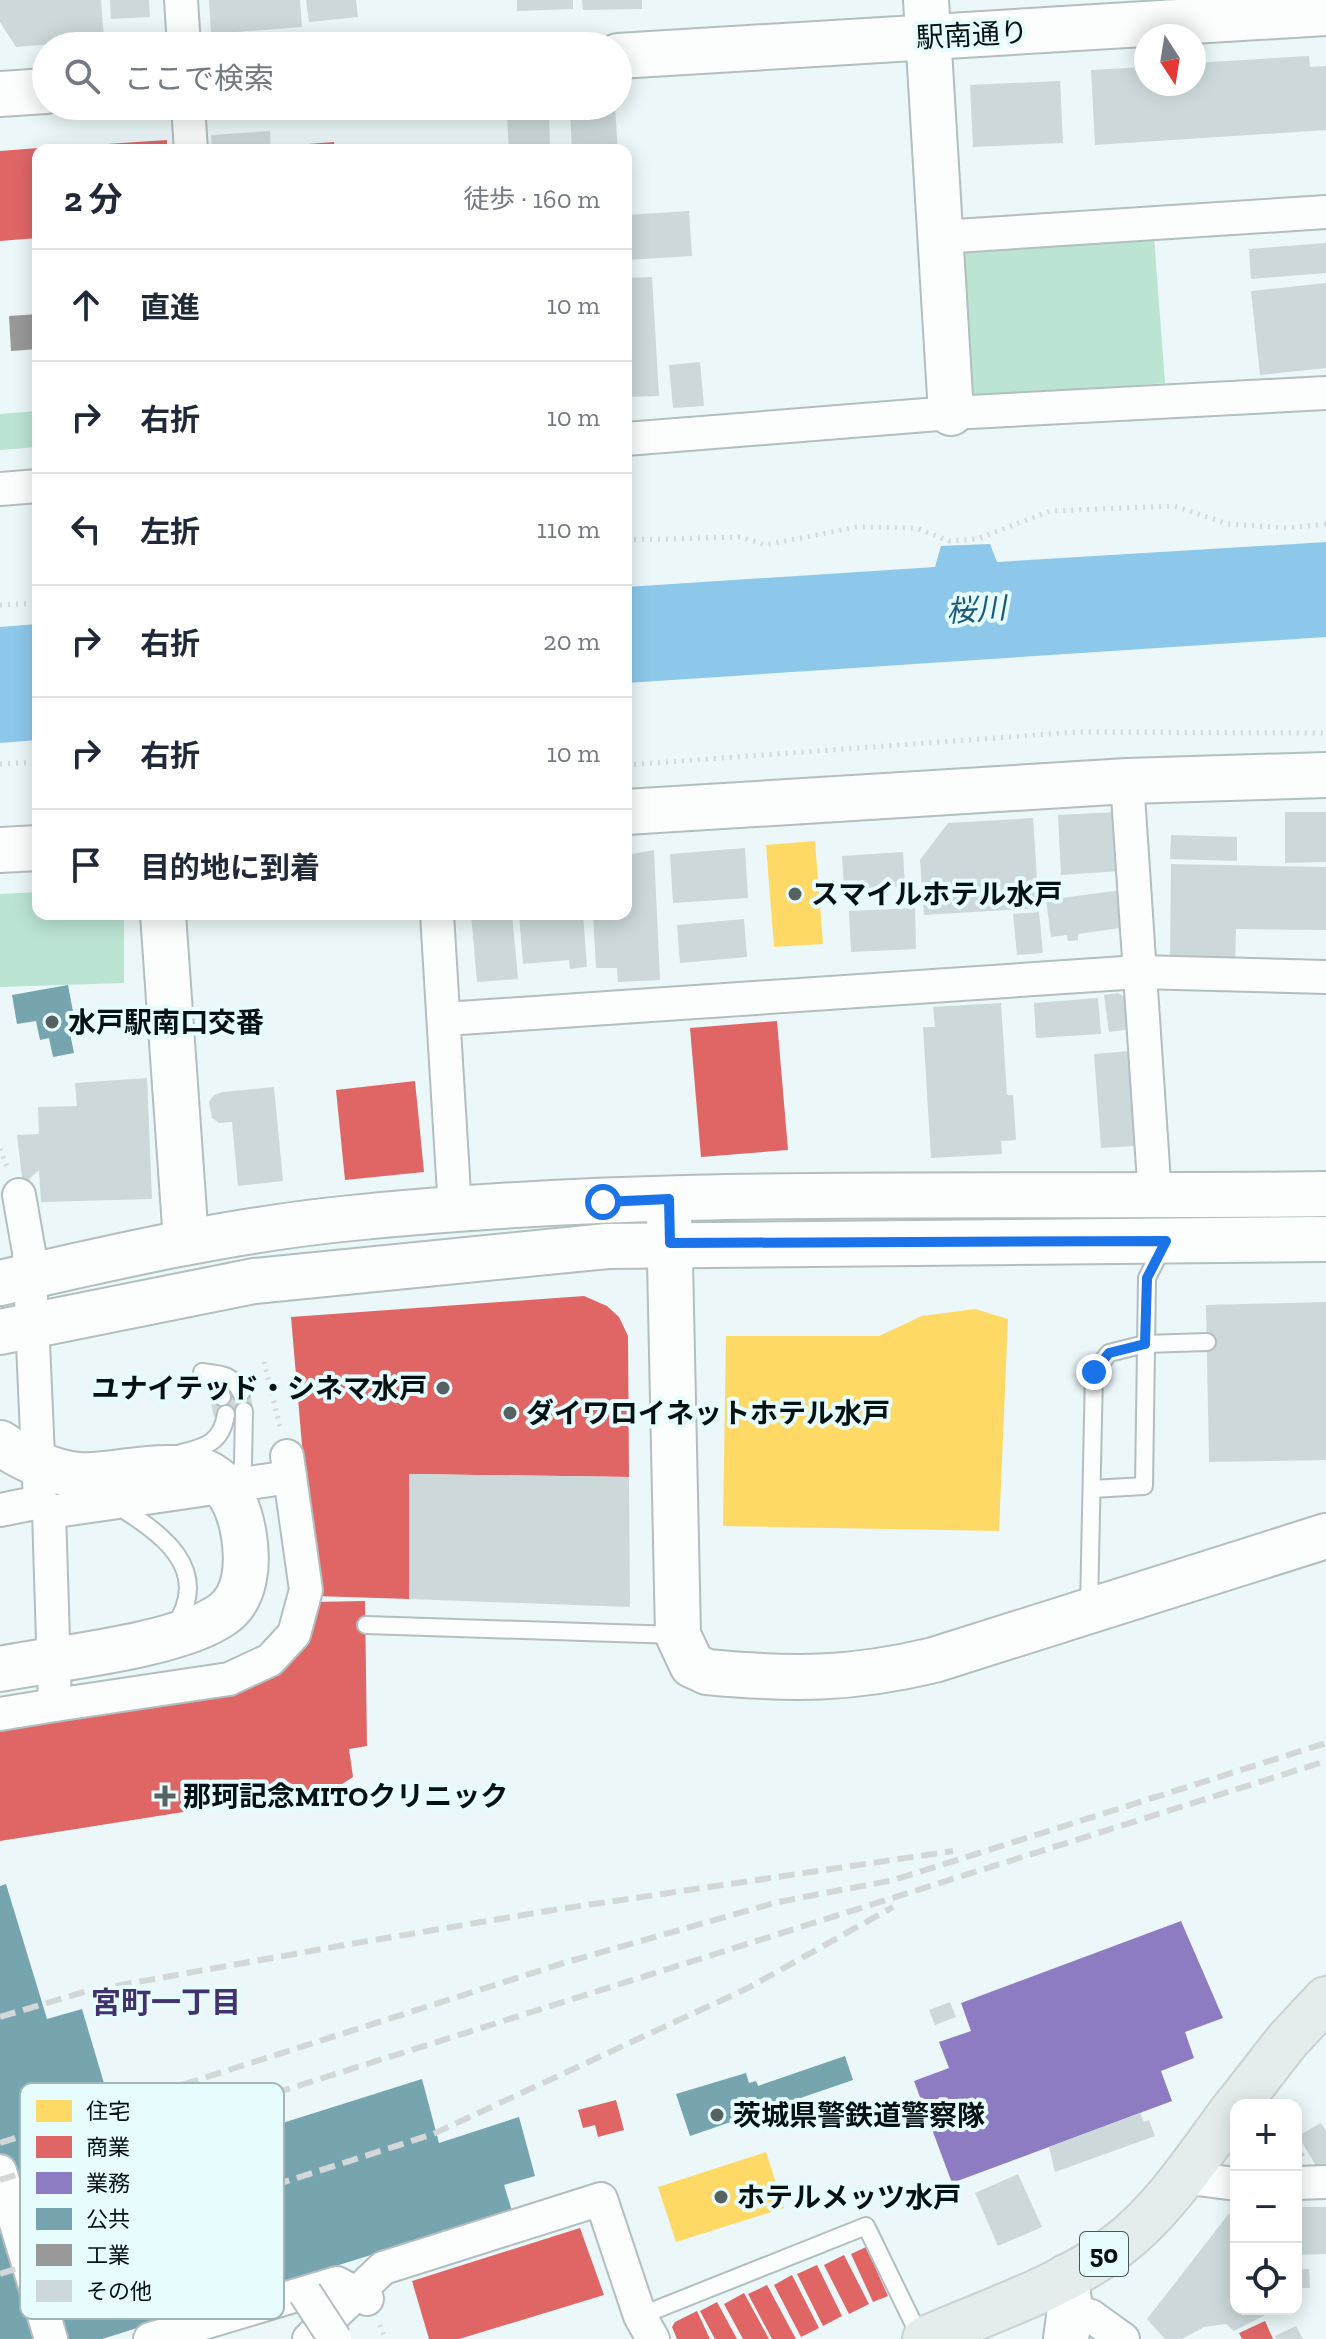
<!DOCTYPE html>
<html lang="ja">
<meta charset="utf-8">
<style>
body{margin:0;font-family:"Zilla Slab","Noto Sans JP",serif;background:#f6f6f7;color:#1f2937}
.controls{position:absolute;right:24px;bottom:24px;display:grid;overflow:hidden;border-radius:16px;box-shadow:0 4px 20px #0003}
.controls button{width:72px;height:72px;display:grid;place-items:center;padding:0;border:0;border-bottom:2px solid #e0e1e3;background:#fff;color:#1f2937;font:40px sans-serif}
.compass{position:absolute;left:1134px;top:24px;width:72px;height:72px;border-radius:50%;background:#fff;box-shadow:0 4px 20px #0003;rotate:168deg}
.stop{position:absolute;width:24px;height:24px;margin:-18px;border:6px solid #1a73e8;border-radius:50%;background:#fff}
.stop.end{background:#1a73e8;border-color:#fff;box-shadow:0 2px 8px #0008}
.list{margin:0;padding:0;list-style:none}
h2{display:flex;justify-content:space-between;align-items:center;height:104px;margin:0;padding:0 32px;font-size:34px}
h2 small{font-size:26px;font-weight:400;color:#747a83}
.list li{display:grid;grid-template-columns:52px 1fr auto;gap:24px;align-items:center;box-sizing:border-box;height:112px;padding:0 32px;border-top:2px solid #e0e1e3}
.list b{display:block;font-size:30px;white-space:nowrap}
.list em{font-size:26px;font-style:normal;color:#747a83}
.icon{flex:none;width:44px;height:44px;fill:none;stroke:currentColor;stroke-width:2;stroke-linecap:round;stroke-linejoin:round}
.map{position:relative;flex:none;width:1326px;height:2339px;overflow:hidden}
.search{position:absolute;background:#fff;box-shadow:0 4px 20px #0003;left:32px;top:32px;width:600px;height:88px;display:flex;align-items:center;gap:20px;box-sizing:border-box;padding:0 28px;border-radius:44px;color:#747a83;font-size:30px}
.panel{position:absolute;background:#fff;box-shadow:0 4px 20px #0003;left:32px;top:144px;width:600px;height:776px;border-radius:16px}
.map>svg:first-child{display:block}
</style>
<div class="map">
<svg width="1326" height="2339" viewBox="0 0 1326 2339">
<rect width="100%" height="100%" fill="#ebf7f8"/>
<!-- green -->
<g fill="#bbe4d3">
<path d="M 1154,237 L 1165,383 L 974,399 L 966,391 L 958,259 L 969,249 Z"/>
<path d="M 38,411 L 38,447 L 0,450 L 0,414 Z"/>
<path d="M 38,892 L 38,914 L 124,914 L 124,983 L 0,987 L 0,894 Z"/>
</g>
<!-- water -->
<g fill="#8dc8ea">
<path d="M 1326,542 L 1326,637 L 626,683 L 626,587 L 935,567 L 941,546 L 990,544 L 997,562 Z"/>
<path d="M 38,624 L 38,740 L 0,743 L 0,627 Z"/>
</g>
<!-- homes -->
<g fill="#ffd966">
<path d="M 815,841 L 823,944 L 774,947 L 766,845 Z"/>
<path d="M 975,1309 L 1008,1319 L 999,1531 L 723,1526 L 726,1336 L 879,1336 L 922,1316 Z"/>
<path d="M 766,2152 L 784,2208 L 676,2242 L 658,2187 Z"/>
</g>
<!-- shops -->
<g fill="#e06666">
<path d="M 167,140 L 167,150 L 47,150 L 47,148 Z"/>
<path d="M 334,142 L 335,150 L 283,150 L 282,146 Z"/>
<path d="M 38,148 L 38,238 L 0,241 L 0,151 Z"/>
<path d="M 777,1021 L 788,1150 L 701,1157 L 690,1028 Z"/>
<path d="M 415,1081 L 424,1172 L 345,1180 L 336,1090 Z"/>
<path d="M 584,1296 L 607,1306 L 619,1317 L 628,1336 L 629,1477 L 409,1474 L 409,1599 L 315,1596 L 291,1317 Z"/>
<path d="M 365,1601 L 367,1746 L 349,1749 L 353,1777 L 336,1788 L 0,1841 L 0,1727 L 230,1690 L 312,1602 Z"/>
<path d="M 616,2100 L 624,2130 L 598,2137 L 595,2125 L 583,2128 L 578,2110 Z"/>
<path d="M 580,2228 L 604,2295 L 459,2339 L 429,2339 L 412,2281 Z"/>
<path d="M 866,2247 L 888,2296 L 873,2302 L 851,2254 Z"/>
<path d="M 844,2255 L 869,2304 L 849,2314 L 824,2265 Z"/>
<path d="M 817,2265 L 842,2316 L 823,2326 L 797,2274 Z"/>
<path d="M 792,2275 L 819,2328 L 801,2337 L 774,2285 Z"/>
<path d="M 767,2285 L 796,2339 L 772,2339 L 748,2294 Z"/>
<path d="M 744,2293 L 769,2339 L 743,2339 L 724,2304 Z"/>
<path d="M 717,2302 L 737,2339 L 715,2339 L 700,2311 Z"/>
<path d="M 697,2311 L 710,2339 L 677,2339 L 672,2327 L 675,2322 Z"/>
<path d="M 1265,2321 L 1273,2339 L 1242,2339 L 1239,2333 Z"/>
</g>
<!-- offices -->
<path fill="#8e7cc3" d="M 1181,1921 L 1223,2018 L 1185,2032 L 1194,2058 L 1161,2071 L 1172,2101 L 952,2183 L 914,2081 L 949,2068 L 939,2042 L 971,2031 L 961,2003 Z"/>
<!-- public -->
<g fill="#76a5af">
<path d="M 68,985 L 74,1017 L 67,1019 L 74,1053 L 53,1057 L 49,1038 L 40,1040 L 36,1021 L 17,1024 L 12,995 Z"/>
<path d="M 6,1884 L 47,2019 L 82,2009 L 130,2171 L 422,2079 L 439,2143 L 519,2117 L 535,2176 L 504,2185 L 512,2211 L 102,2339 L 0,2339 L 0,1886 Z"/>
<path d="M 845,2056 L 853,2080 L 690,2136 L 676,2094 L 746,2073 L 749,2083 L 756,2081 L 758,2086 Z"/>
</g>
<!-- industry -->
<path fill="#999" d="M 38,314 L 38,349 L 11,351 L 9,316 Z"/>
<!-- building -->
<g fill="#ccd8da">
<path d="M 0,0 L 101,0 L 104,40 L 16,47 L 0,22 Z"/>
<path d="M 110,0 L 149,0 L 150,17 L 111,19 Z"/>
<path d="M 209,0 L 300,0 L 302,27 L 211,34 Z"/>
<path d="M 306,0 L 356,0 L 358,17 L 309,22 Z"/>
<path d="M 517,0 L 573,0 L 573,9 L 517,11 Z"/>
<path d="M 582,0 L 642,0 L 642,9 L 583,10 Z"/>
<path d="M 1309,56 L 1310,67 L 1326,66 L 1326,130 L 1095,145 L 1091,70 L 1146,67 L 1146,84 L 1194,84 L 1194,63 Z"/>
<path d="M 1060,81 L 1063,143 L 973,147 L 970,85 Z"/>
<path d="M 615,109 L 618,150 L 572,150 L 570,111 Z"/>
<path d="M 549,115 L 550,150 L 509,150 L 507,116 Z"/>
<path d="M 270,131 L 271,150 L 212,150 L 211,135 Z"/>
<path d="M 689,211 L 692,256 L 626,260 L 626,215 Z"/>
<path d="M 1326,243 L 1326,273 L 1251,279 L 1249,249 Z"/>
<path d="M 652,277 L 659,396 L 626,397 L 626,278 Z"/>
<path d="M 1326,283 L 1326,368 L 1260,375 L 1251,291 Z"/>
<path d="M 700,362 L 704,406 L 673,408 L 669,365 Z"/>
<path d="M 1117,812 L 1121,871 L 1061,875 L 1058,815 Z"/>
<path d="M 1285,812 L 1326,812 L 1326,862 L 1285,863 Z"/>
<path d="M 1033,818 L 1039,908 L 924,915 L 920,860 L 948,823 Z"/>
<path d="M 1171,835 L 1237,837 L 1237,861 L 1170,859 Z"/>
<path d="M 745,848 L 748,898 L 673,903 L 670,854 Z"/>
<path d="M 654,850 L 660,980 L 618,982 L 617,968 L 596,968 L 593,914 L 626,914 L 626,855 Z"/>
<path d="M 903,852 L 905,886 L 844,889 L 842,856 Z"/>
<path d="M 1171,864 L 1326,867 L 1326,930 L 1236,929 L 1235,961 L 1170,960 Z"/>
<path d="M 1122,890 L 1127,927 L 1078,934 L 1078,940 L 1068,941 L 1067,935 L 1051,937 L 1046,900 Z"/>
<path d="M 915,908 L 916,949 L 851,952 L 849,911 Z"/>
<path d="M 1039,912 L 1043,953 L 1017,955 L 1013,914 Z"/>
<path d="M 471,914 L 512,914 L 518,979 L 477,982 Z"/>
<path d="M 519,914 L 583,914 L 587,967 L 570,969 L 569,960 L 523,964 Z"/>
<path d="M 744,919 L 747,957 L 680,963 L 677,925 Z"/>
<path d="M 1118,993 L 1128,999 L 1132,1029 L 1109,1032 L 1104,995 Z"/>
<path d="M 1098,998 L 1101,1034 L 1036,1038 L 1034,1003 Z"/>
<path d="M 1001,1003 L 1007,1095 L 1013,1095 L 1016,1140 L 1001,1141 L 1002,1154 L 931,1158 L 923,1027 L 935,1027 L 933,1007 Z"/>
<path d="M 1130,1051 L 1136,1146 L 1101,1148 L 1094,1054 Z"/>
<path d="M 147,1078 L 152,1199 L 41,1202 L 39,1170 L 23,1185 L 17,1135 L 39,1134 L 38,1107 L 77,1106 L 75,1083 Z"/>
<path d="M 274,1087 L 283,1181 L 238,1186 L 232,1122 L 219,1123 L 212,1118 L 209,1102 L 214,1095 L 223,1092 Z"/>
<path d="M 1326,1302 L 1326,1460 L 1209,1462 L 1206,1305 Z"/>
<path d="M 250,1391 L 253,1409 L 214,1417 L 210,1399 Z"/>
<path d="M 409,1474 L 629,1477 L 630,1607 L 409,1599 Z"/>
<path d="M 950,2002 L 956,2017 L 935,2025 L 929,2010 Z"/>
<path d="M 1140,2113 L 1144,2122 L 1149,2120 L 1155,2136 L 1055,2172 L 1049,2147 Z"/>
<path d="M 1321,2123 L 1326,2131 L 1326,2164 L 1318,2169 L 1298,2136 Z"/>
<path d="M 1296,2143 L 1305,2155 L 1296,2162 Z"/>
<path d="M 1018,2174 L 1042,2227 L 998,2246 L 975,2193 Z"/>
<path d="M 1234,2207 L 1236,2309 L 1277,2309 L 1234,2331 L 1226,2324 L 1204,2327 L 1182,2339 L 1165,2339 L 1147,2319 Z"/>
<path d="M 1296,2207 L 1326,2207 L 1326,2254 L 1296,2255 Z"/>
<path d="M 1309,2269 L 1310,2288 L 1296,2288 L 1296,2270 Z"/>
<path d="M 1296,2326 L 1303,2339 L 1276,2339 L 1275,2336 Z"/>
</g>
<g fill="none" stroke-linecap="round" stroke-linejoin="round">
<!-- lane casing -->
<g stroke="#b2bebf" stroke-width="20">
<g id="lane">
<path d="M 202,1372 C 221,1374 233,1374 241,1393"/>
<path d="M 203,1373 L 217,1382 L 222,1397"/>
<path d="M 181,1453 C 206,1447 222,1442 226,1414"/>
<path d="M 234,1487 L 243,1464 L 244,1411"/>
<path d="M 1092,1489 L 1144,1486 L 1147,1278 L 1164,1244"/>
<path d="M 116,1505 C 159,1532 214,1568 174,1627"/>
<path d="M 1089,1607 L 1094,1372 L 1109,1353 L 1145,1344 L 1207,1342"/>
<path d="M 366,1625 L 676,1635"/>
<path d="M 640,2316 L 866,2226 L 921,2339"/>
</g>
</g>
<!-- street casing -->
<g stroke="#b2bebf" stroke-width="36">
<g id="street">
<path d="M 181,0 L 184,46"/>
<path d="M 188,106 L 191,150"/>
<path d="M 940,237 L 1326,212"/>
<path d="M 626,439 L 951,413 L 1326,393"/>
<path d="M 0,489 L 38,486"/>
<path d="M 1127,781 L 1155,1197"/>
<path d="M 437,914 L 455,1210"/>
<path d="M 445,1019 L 1139,972 L 1326,977"/>
<path d="M 19,1195 L 29,1252 L 40,1502 L 49,1512 L 290,1477 L 287,1456"/>
<path d="M 0,1510 L 40,1502"/>
<path d="M 49,1512 L 55,1705 L 229,1679 L 270,1660 L 294,1634 L 306,1590 L 290,1477"/>
<path d="M 0,1714 L 55,1705"/>
<path d="M 0,2171 L 51,2339"/>
<path d="M 1181,2177 L 1236,2184"/>
<path d="M 1296,2183 L 1326,2182"/>
<path d="M 1070,2309 L 1091,2316 L 1123,2339"/>
<path d="M 150,2339 L 337,2283 L 367,2299"/>
<path d="M 309,2339 L 383,2268 L 601,2199 L 640,2316 L 653,2339"/>
</g>
</g>
<!-- secondary casing -->
<g stroke="#b2bebf" stroke-width="48">
<g id="secondary">
<path d="M 926,0 L 951,413"/>
<path d="M 618,56 L 1326,13"/>
<path d="M 0,94 L 46,91"/>
<path d="M 626,812 L 1127,781 L 1326,775"/>
<path d="M 0,850 L 38,848"/>
<path d="M 163,914 L 186,1241"/>
<path d="M 669,1214 L 678,1635 L 692,1665 L 707,1672 C 792,1680 851,1680 934,1660 L 1326,1536"/>
<path d="M 0,1283 C 113,1257 226,1231 342,1219 C 665,1185 1001,1199 1326,1194"/>
<path d="M 0,1332 L 254,1281 L 608,1246 L 1326,1239"/>
<path d="M 0,1443 C 20,1457 53,1473 78,1475 C 108,1477 138,1467 169,1468 C 179,1468 195,1467 205,1472 C 230,1484 240,1510 244,1536 C 248,1562 247,1597 223,1614 C 179,1646 57,1658 0,1669"/>
<path d="M 1066,2339 L 1070,2309 L 1066,2277"/>
</g>
</g>
<!-- primary casing -->
<g stroke="#cbd1d2" stroke-width="48">
<g id="primary">
<path d="M 1237,2105 L 1287,2041 L 1326,1999"/>
<path d="M 925,2339 C 989,2311 1061,2288 1117,2246 C 1165,2210 1200,2153 1236,2106"/>
</g>
</g>
<!-- path -->
<g stroke="#d4d8d8" stroke-width="5" stroke-dasharray="2 6" stroke-linecap="butt">
<path d="M 626,540 L 741,537 L 765,545 L 857,527 L 916,528 L 949,541 L 977,539 L 1050,511 L 1174,506 L 1228,524 L 1288,528 L 1326,524"/>
<path d="M 0,605 L 38,603"/>
<path d="M 0,764 L 38,762"/>
<path d="M 626,765 L 1077,732 L 1326,733"/>
<path d="M 0,1149 L 7,1167"/>
<path d="M 264,1362 L 280,1427"/>
<path d="M 380,2325 L 385,2339"/>
</g>
<!-- lane -->
<use href="#lane" stroke="#fcfefe" stroke-width="16"/>
<!-- street -->
<use href="#street" stroke="#fcfefe" stroke-width="32"/>
<!-- secondary -->
<use href="#secondary" stroke="#fcfefe" stroke-width="44"/>
<!-- primary -->
<use href="#primary" stroke="#e4edec" stroke-width="44"/>
<!-- rail -->
<g stroke="#d3d7d7" stroke-width="6" stroke-dasharray="16 8" stroke-linecap="butt">
<path d="M 0,2017 L 87,1991 L 339,1946 L 553,1910 L 953,1851"/>
<path d="M 0,2143 L 567,1962 L 778,1902 L 894,1880 L 1326,1743"/>
<path d="M 0,2180 L 1326,1761"/>
<path d="M 0,2274 L 433,2134 L 748,1988 L 893,1907"/>
</g>
<!-- street-bridge casing -->
<g stroke="#b2bebf" stroke-width="36" stroke-linecap="butt">
<path id="street-bridge" d="M 305,2293 L 335,2339"/>
</g>
<!-- street-bridge -->
<use href="#street-bridge" stroke="#fcfefe" stroke-width="32"/>
</g>
<g fill="none" stroke-linecap="round" stroke-linejoin="round">
<!-- route -->
<path stroke="#1a73e8" stroke-width="10" d="M 603,1202 L 669,1199 L 670,1243 L 1166,1241 L 1147,1278 L 1145,1344 L 1109,1353 L 1094,1372"/>
</g>
<!-- markers -->
<g fill="#566262" stroke="#e6fcfd" stroke-width="3">
<circle cx="795" cy="894" r="8"/>
<circle cx="52" cy="1022" r="8"/>
<circle cx="443" cy="1388" r="8"/>
<circle cx="510" cy="1413" r="8"/>
<path d="M161 1784h8v8h8v8h-8v8h-8v-8h-8v-8h8z"/>
<circle cx="717" cy="2115" r="8"/>
<circle cx="721" cy="2197" r="8"/>
</g>
<g text-anchor="middle" dominant-baseline="central" stroke-width="8" stroke-linejoin="round" paint-order="stroke">
<!-- shield labels -->
<rect fill="#e6fcfd" stroke="#485858" stroke-width="2" x="1080" y="2232" width="48" height="44" rx="6"/>
<g font-size="26" font-weight="bold" fill="#051112">
<text x="1104" y="2254">50</text>
</g>
<!-- street labels -->
<g font-size="28" fill="#051112" stroke="#e6fcfd">
<text transform="translate(972 35) rotate(-3)">駅南通り</text>
</g>
<!-- poi labels -->
<g font-size="28" font-weight="bold" fill="#051112" stroke="#e6fcfd" text-anchor="start">
<text x="811" y="894">スマイルホテル水戸</text>
<text x="68" y="1022">水戸駅南口交番</text>
<text x="427" y="1388" text-anchor="end">ユナイテッド・シネマ水戸</text>
<text x="526" y="1413">ダイワロイネットホテル水戸</text>
<text x="183" y="1796">那珂記念MITOクリニック</text>
<text x="733" y="2115">茨城県警鉄道警察隊</text>
<text x="737" y="2197">ホテルメッツ水戸</text>
</g>
<!-- water labels -->
<g font-size="30" font-style="italic" fill="#1c5879" stroke="#e6fcfd">
<text transform="translate(976 610) rotate(-4)">桜川</text>
</g>
<!-- neighbourhood labels -->
<g font-size="30" font-weight="bold" fill="#42336f" stroke="#e6fcfd">
<text x="166" y="2003">宮町一丁目</text>
</g>
</g>
<!-- legend -->
<rect x="20" y="2083" width="264" height="236" rx="12" fill="#e6fcfd" stroke="#a2b6b6" stroke-width="2"/>
<rect x="36" y="2100" width="36" height="22" fill="#ffd966"/>
<rect x="36" y="2136" width="36" height="22" fill="#e06666"/>
<rect x="36" y="2172" width="36" height="22" fill="#8e7cc3"/>
<rect x="36" y="2208" width="36" height="22" fill="#76a5af"/>
<rect x="36" y="2244" width="36" height="22" fill="#999"/>
<rect x="36" y="2280" width="36" height="22" fill="#ccd8da"/>
<g font-size="22" fill="#051112">
<text x="86" y="2119">住宅</text>
<text x="86" y="2155">商業</text>
<text x="86" y="2191">業務</text>
<text x="86" y="2227">公共</text>
<text x="86" y="2263">工業</text>
<text x="86" y="2299">その他</text>
</g>
</svg>
<div class="controls">
<button>+</button>
<button>−</button>
<button><svg class="icon" aria-label="locate" viewBox="0 0 24 24"><circle cx="12" cy="12" r="6"/><path d="M12 2v4M12 18v4M2 12h4M18 12h4"/></svg></button>
</div>
<svg class="compass" viewBox="-18 -18 36 36"><path d="M0-13l5 13h-10z" fill="#e53935"/><path d="M0 13l5-13h-10z" fill="#747a83"/></svg>
<div class="stop" style="left:603px;top:1202px"></div>
<div class="stop end" style="left:1094px;top:1372px"></div>
<div class="search"><svg class="icon" aria-label="search" viewBox="0 0 24 24"><circle cx="10" cy="10" r="6"/><path d="M15 15l6 6"/></svg>ここで検索</div>
<section class="panel">
<h2>2 分<small>徒歩 · 160 m</small></h2>
<ul class="list">
<li><svg class="icon" aria-label="ahead" viewBox="0 0 24 24"><path d="M12 20V5M6 11l6-6 6 6"/></svg><div><b>直進</b></div><em>10 m</em></li>
<li><svg class="icon" aria-label="right" viewBox="0 0 24 24"><path d="M7 20v-9h11M14 6l5 5-5 5"/></svg><div><b>右折</b></div><em>10 m</em></li>
<li><svg class="icon" aria-label="left" viewBox="0 0 24 24"><path d="M17 20v-9H6M10 6l-5 5 5 5"/></svg><div><b>左折</b></div><em>110 m</em></li>
<li><svg class="icon" aria-label="right" viewBox="0 0 24 24"><path d="M7 20v-9h11M14 6l5 5-5 5"/></svg><div><b>右折</b></div><em>20 m</em></li>
<li><svg class="icon" aria-label="right" viewBox="0 0 24 24"><path d="M7 20v-9h11M14 6l5 5-5 5"/></svg><div><b>右折</b></div><em>10 m</em></li>
<li><svg class="icon" aria-label="arrive" viewBox="0 0 24 24"><path d="M6 21V4h12l-3 4 3 4H6"/></svg><div><b>目的地に到着</b></div></li>
</ul>
</section>
</div>
